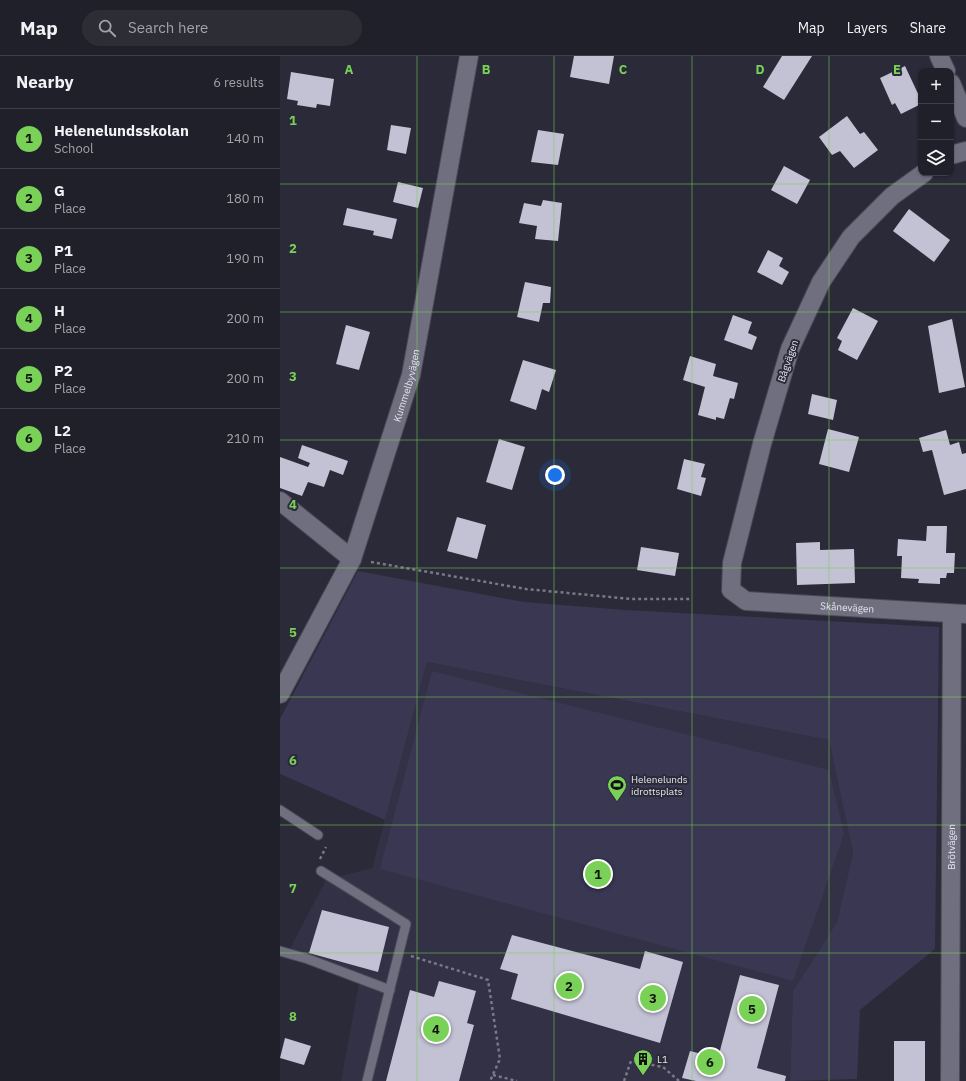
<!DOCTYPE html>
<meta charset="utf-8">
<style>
body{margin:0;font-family:"IBM Plex Sans",sans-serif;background:#2d2d36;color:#f1f3f6}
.controls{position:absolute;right:12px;top:12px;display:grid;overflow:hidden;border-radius:8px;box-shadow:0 1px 3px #0004}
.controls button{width:36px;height:36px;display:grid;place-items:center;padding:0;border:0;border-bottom:1px solid #3d3e47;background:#20202a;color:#f1f3f6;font:20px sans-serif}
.you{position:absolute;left:275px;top:419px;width:14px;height:14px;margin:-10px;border:3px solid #fff;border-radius:50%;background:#1a73e8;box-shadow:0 0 0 6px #1a73e833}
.badge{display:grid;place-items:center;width:26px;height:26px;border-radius:50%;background:#7ad157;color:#111;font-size:13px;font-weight:700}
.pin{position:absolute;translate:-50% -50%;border:2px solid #fff;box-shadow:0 1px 4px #0006}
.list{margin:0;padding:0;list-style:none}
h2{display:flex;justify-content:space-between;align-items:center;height:52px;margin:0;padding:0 16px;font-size:17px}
h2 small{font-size:13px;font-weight:400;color:#a2a3a8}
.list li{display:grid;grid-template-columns:26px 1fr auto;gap:12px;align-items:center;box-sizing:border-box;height:60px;padding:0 16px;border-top:1px solid #3d3e47}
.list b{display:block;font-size:15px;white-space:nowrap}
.list p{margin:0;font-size:13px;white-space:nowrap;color:#a2a3a8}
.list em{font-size:13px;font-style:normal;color:#a2a3a8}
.icon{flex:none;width:22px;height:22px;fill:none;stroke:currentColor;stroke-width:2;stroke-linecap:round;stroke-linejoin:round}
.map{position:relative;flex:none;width:686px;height:1025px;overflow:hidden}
header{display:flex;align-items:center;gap:24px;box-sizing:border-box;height:56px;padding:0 20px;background:#20202a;border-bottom:1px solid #3d3e47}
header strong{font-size:19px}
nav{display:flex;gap:22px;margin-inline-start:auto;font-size:14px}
.search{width:280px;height:36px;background:#2d2d36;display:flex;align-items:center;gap:10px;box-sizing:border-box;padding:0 14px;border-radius:22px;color:#a2a3a8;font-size:15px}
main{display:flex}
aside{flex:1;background:#20202a}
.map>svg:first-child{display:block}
</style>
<header>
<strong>Map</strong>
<div class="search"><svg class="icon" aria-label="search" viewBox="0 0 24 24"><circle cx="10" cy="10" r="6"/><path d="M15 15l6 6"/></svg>Search here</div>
<nav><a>Map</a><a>Layers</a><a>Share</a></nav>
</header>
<main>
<aside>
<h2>Nearby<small>6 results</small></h2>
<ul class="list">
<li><span class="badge">1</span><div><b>Helenelundsskolan</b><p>School</p></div><em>140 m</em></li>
<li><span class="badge">2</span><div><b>G</b><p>Place</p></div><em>180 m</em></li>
<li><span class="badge">3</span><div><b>P1</b><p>Place</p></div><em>190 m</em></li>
<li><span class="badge">4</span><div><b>H</b><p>Place</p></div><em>200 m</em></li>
<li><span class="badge">5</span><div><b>P2</b><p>Place</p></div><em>200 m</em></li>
<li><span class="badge">6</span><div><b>L2</b><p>Place</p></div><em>210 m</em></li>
</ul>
</aside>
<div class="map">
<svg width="686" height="1025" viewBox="0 0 686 1025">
<rect width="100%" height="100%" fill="#2b2a38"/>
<!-- built -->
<path fill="#333146" d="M 147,606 L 549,684 L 573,797 L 557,866 L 513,935 L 510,1025 L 61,1025 L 80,922 L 6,900 L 46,824 L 92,812 Z"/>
<!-- green -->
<g fill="#393752">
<path d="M 78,515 L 244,546 L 345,554 L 659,571 L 655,893 L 580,954 L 577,1023 L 510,1025 L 513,935 L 557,866 L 573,797 L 549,684 L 147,606 L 105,764 L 0,718 L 0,663 Z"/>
<path d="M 152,615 L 549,714 L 564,778 L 513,925 L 100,813 Z"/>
</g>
<!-- building -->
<g fill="#c3c2d4">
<path d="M 294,0 L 334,0 L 329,28 L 290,21 Z"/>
<path d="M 502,0 L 532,0 L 504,44 L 483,31 Z"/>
<path d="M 625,10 L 641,44 L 641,48 L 621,58 L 615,47 L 612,49 L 600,22 Z"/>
<path d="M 11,16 L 54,23 L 50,50 L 37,48 L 36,52 L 17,49 L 18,45 L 7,43 Z"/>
<path d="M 567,60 L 580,78 L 584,76 L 598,94 L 574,112 L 560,95 L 552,99 L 539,81 Z"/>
<path d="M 111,69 L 131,72 L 126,98 L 107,94 Z"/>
<path d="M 258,74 L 284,78 L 278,109 L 251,106 Z"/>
<path d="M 504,110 L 530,124 L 517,148 L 491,134 Z"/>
<path d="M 118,126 L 143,132 L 138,152 L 113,146 Z"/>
<path d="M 263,144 L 282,147 L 278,185 L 255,183 L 257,170 L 239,167 L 244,147 L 261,150 Z"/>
<path d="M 67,152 L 117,163 L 112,183 L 93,179 L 94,175 L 63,169 Z"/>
<path d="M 629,153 L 670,184 L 654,206 L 613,175 Z"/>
<path d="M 488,194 L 503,202 L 499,210 L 509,216 L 502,229 L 477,216 Z"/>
<path d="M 245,226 L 271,231 L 270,247 L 263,247 L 259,266 L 237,261 Z"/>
<path d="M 573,252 L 598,265 L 577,304 L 558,294 L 562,285 L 557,282 Z"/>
<path d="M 453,259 L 472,266 L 468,277 L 477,281 L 472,294 L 444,284 Z"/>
<path d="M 672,263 L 685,331 L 659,337 L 648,270 Z"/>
<path d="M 66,269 L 90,276 L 79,314 L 56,308 Z"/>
<path d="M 410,300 L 436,308 L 433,320 L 458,327 L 454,343 L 450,342 L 444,363 L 436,361 L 436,364 L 418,359 L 425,331 L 403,324 Z"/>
<path d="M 243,304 L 276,314 L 269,336 L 262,333 L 256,354 L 230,345 Z"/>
<path d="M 532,338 L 557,344 L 553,364 L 528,358 Z"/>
<path d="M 548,373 L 579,381 L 569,416 L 539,408 Z"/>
<path d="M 666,374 L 670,389 L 679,386 L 682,398 L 686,397 L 686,433 L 664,439 L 652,394 L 643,396 L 639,382 Z"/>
<path d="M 219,383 L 245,391 L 232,434 L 206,426 Z"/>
<path d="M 22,389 L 68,405 L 63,419 L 50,414 L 44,431 L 28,426 L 22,440 L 0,432 L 0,401 L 28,411 L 30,407 L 18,402 Z"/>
<path d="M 404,403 L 425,408 L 421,421 L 426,422 L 421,440 L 397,433 Z"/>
<path d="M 177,461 L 206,469 L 197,503 L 167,495 Z"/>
<path d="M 647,470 L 667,470 L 666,497 L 675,497 L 674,517 L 667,517 L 666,522 L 660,522 L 660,528 L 638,527 L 639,523 L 621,522 L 622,500 L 617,500 L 618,483 L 646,485 Z"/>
<path d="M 540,486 L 540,494 L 574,493 L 575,527 L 517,529 L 516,487 Z"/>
<path d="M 361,491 L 399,497 L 395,520 L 357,514 Z"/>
<path d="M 42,854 L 109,871 L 98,916 L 29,897 Z"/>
<path d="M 232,879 L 360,913 L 365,895 L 403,906 L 380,987 L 231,943 L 238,918 L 220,913 Z"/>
<path d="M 460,919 L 499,929 L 477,1012 L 506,1020 L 505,1025 L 416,1025 L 402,1022 L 410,995 L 438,1002 Z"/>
<path d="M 159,925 L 196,935 L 187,967 L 194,969 L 179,1025 L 106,1025 L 130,934 L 154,941 Z"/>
<path d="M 5,982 L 31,990 L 24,1009 L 0,1002 Z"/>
<rect x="614" y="985" width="31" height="40"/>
</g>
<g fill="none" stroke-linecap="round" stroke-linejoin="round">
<!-- service casing -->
<g stroke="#4a4955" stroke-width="11">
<g id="service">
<path d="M 0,754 L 38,779"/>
<path d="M 41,815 L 126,868 L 87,1025"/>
<path d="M 0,895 L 28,903 L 110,934"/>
</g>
</g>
<!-- minor casing -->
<g stroke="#4a4955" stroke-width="20">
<g id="minor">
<path d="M 659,0 L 666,15"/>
<path d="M 671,27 L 686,62"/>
<path d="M 671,99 L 686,95"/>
<path id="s1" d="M 644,117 L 612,140 L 571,181 L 541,226 L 510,293 L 482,388 L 452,507 L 451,534 L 466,545 L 686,558"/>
<path d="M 0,445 L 72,503"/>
<path id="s2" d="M 0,638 L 72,503 L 131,319 L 189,0"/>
<path id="s3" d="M 670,1025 L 672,558"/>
</g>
</g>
<!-- path -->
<g stroke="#7a7985" stroke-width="2.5" stroke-dasharray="3 3" stroke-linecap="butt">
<path d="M 91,506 L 246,533 L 351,543 L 410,543"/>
<path d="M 40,803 L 46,791"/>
<path d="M 131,900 L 208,924 L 220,1003 L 210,1025"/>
<path d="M 213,1019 L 237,1025"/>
<path d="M 344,1025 L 351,1005 L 383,1011 L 399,1025"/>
</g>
<!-- service -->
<use href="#service" stroke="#706f80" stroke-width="9"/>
<!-- minor -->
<use href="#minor" stroke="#706f80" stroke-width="18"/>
</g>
<!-- grid -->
<path fill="none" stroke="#7ad157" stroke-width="1" stroke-opacity="0.55" d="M 137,0 L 137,1025M 274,0 L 274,1025M 412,0 L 412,1025M 549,0 L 549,1025M 0,128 L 686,128M 0,256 L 686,256M 0,384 L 686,384M 0,512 L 686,512M 0,641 L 686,641M 0,769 L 686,769M 0,897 L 686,897"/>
<!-- icons -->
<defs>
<g id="stadium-pin" transform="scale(1)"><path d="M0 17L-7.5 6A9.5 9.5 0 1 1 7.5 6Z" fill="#7ad157" stroke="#2b2a38"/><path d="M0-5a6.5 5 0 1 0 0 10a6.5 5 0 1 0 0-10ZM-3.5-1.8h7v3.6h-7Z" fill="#111"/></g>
<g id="building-pin" transform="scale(1)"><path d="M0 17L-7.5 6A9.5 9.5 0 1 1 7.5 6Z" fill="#7ad157" stroke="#2b2a38"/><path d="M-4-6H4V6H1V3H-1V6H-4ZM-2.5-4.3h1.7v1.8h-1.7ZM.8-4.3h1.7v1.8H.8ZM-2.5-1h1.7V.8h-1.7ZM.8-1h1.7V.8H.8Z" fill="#111"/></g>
</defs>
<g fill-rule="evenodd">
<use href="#stadium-pin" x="337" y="729"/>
<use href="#building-pin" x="363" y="1003"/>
</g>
<g text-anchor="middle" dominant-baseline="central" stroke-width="4" stroke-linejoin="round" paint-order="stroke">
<!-- street labels -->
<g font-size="10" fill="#e4e4ed" stroke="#2b2a38">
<text transform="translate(508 305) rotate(-71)">Bågvägen</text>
<text stroke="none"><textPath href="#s2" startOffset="335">Kummelbyvägen</textPath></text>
<text stroke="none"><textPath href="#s1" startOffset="594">Skånevägen</textPath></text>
<text stroke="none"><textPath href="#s3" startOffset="234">Brötvägen</textPath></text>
</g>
<!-- poi labels -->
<g font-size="10" fill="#e4e4ed" stroke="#2b2a38" text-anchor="start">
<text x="351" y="723">Helenelunds<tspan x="351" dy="12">idrottsplats</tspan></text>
<text x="377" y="1003">L1</text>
</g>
</g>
<g font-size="13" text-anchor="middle" font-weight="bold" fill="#7ad157" stroke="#2b2a38" stroke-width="4" stroke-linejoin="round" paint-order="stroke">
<text x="69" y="18">A</text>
<text x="206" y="18">B</text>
<text x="343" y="18">C</text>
<text x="480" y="18">D</text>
<text x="617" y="18">E</text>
<text x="13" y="69">1</text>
<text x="13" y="197">2</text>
<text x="13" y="325">3</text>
<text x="13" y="453">4</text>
<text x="13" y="581">5</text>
<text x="13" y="709">6</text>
<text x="13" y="837">7</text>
<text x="13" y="965">8</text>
</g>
</svg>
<div class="controls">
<button>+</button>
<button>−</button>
<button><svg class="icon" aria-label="layers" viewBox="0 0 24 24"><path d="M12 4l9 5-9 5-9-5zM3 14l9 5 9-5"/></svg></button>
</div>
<div class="you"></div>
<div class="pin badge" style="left:318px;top:818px">1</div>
<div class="pin badge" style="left:289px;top:930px">2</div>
<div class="pin badge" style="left:373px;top:942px">3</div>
<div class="pin badge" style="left:156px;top:973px">4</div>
<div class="pin badge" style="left:472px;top:953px">5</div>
<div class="pin badge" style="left:430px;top:1006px">6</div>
</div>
</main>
